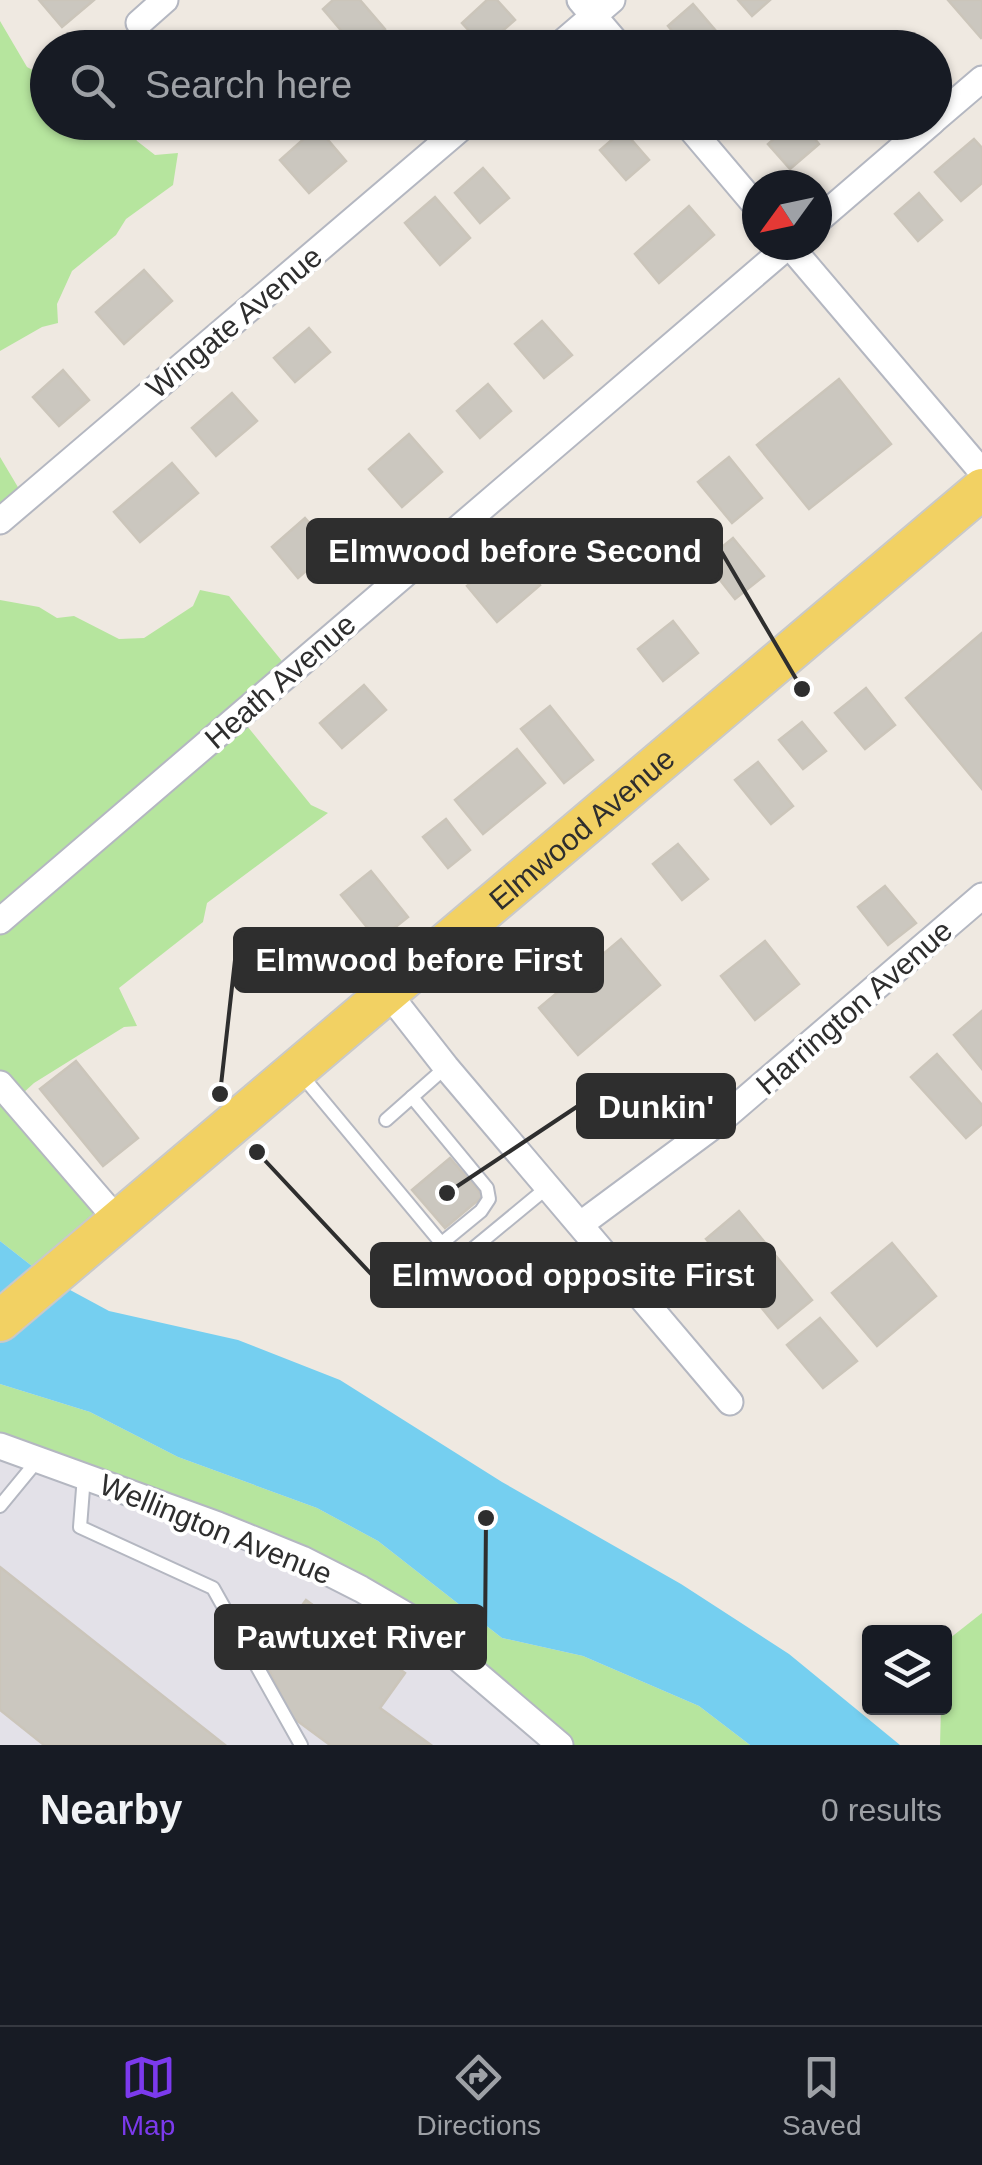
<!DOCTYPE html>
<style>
body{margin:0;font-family:Arial,sans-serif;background:#242831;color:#f1f3f6}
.controls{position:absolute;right:30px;bottom:30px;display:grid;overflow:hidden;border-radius:10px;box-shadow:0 2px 8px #0004}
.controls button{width:90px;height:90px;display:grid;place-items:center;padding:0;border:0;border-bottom:2px solid #363941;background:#171b24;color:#f1f3f6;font:50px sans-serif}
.compass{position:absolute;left:742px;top:170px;width:90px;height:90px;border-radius:50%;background:#171b24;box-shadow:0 2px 8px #0004;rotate:237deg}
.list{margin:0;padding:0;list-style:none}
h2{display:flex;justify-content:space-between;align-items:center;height:130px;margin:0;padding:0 40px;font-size:42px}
h2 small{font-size:32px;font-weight:400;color:#9ea1a6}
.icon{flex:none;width:55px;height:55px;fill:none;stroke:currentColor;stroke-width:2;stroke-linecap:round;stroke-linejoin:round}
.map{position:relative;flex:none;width:982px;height:1745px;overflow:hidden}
.search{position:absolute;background:#171b24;box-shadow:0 2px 8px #0004;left:30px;right:30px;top:30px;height:110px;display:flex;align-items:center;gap:25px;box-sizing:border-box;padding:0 35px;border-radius:55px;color:#9ea1a6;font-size:38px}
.sheet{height:280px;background:#171b24}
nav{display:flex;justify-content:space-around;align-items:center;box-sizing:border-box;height:140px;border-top:2px solid #363941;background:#171b24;font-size:28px;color:#9ea1a6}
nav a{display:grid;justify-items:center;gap:5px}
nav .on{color:#7c3aed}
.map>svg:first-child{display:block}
</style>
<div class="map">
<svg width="982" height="1745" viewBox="0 0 982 1745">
<rect width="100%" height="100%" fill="#efe9e1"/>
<!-- industrial -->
<path fill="#e3e1e8" d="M 0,1449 L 121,1489 L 402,1614 L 558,1745 L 0,1745 Z"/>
<!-- green -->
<g fill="#b6e59e">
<path d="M 0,21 L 27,67 L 47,78 L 48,122 L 127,123 L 137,141 L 155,155 L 178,153 L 173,185 L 126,219 L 116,235 L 72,271 L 57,304 L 58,323 L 42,327 L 0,351 Z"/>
<path d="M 0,457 L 22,494 L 0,518 Z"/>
<path d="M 200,590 L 229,596 L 286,666 L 239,716 L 311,805 L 328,813 L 207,903 L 203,922 L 119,988 L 137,1026 L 124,1027 L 34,1083 L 22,1094 L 119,1219 L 46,1277 L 0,1241 L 0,600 L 39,607 L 57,618 L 74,616 L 119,639 L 144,638 L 193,606 Z"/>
<path d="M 0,1384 L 90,1412 L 178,1457 L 317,1508 L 378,1541 L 502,1638 L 583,1656 L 699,1706 L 750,1745 L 558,1745 L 390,1606 L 0,1449 Z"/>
<path d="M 982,1613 L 982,1745 L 940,1745 L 941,1708 L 944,1708 L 945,1642 Z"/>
</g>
<!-- water -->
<path fill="#75cff0" d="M 0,1241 L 46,1277 L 109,1311 L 238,1340 L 340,1380 L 502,1482 L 681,1584 L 789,1654 L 900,1745 L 750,1745 L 699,1706 L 583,1656 L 502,1638 L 378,1541 L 317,1508 L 178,1457 L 90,1412 L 0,1384 Z"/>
<!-- building -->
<g fill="#cbc7bf" stroke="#cbc5ba" stroke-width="2.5">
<path d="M 39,0 L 94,0 L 62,27 Z"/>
<path d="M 333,0 L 360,0 L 385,29 L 363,48 L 356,48 L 323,9 Z"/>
<path d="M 487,0 L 497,0 L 515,20 L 484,47 L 462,23 Z"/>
<path d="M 738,0 L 770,0 L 752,16 Z"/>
<path d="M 948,0 L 982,0 L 982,37 L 981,38 Z"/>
<path d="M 693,4 L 722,38 L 712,48 L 686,48 L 668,26 Z"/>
<path d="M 793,122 L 801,122 L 819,144 L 790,169 L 768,144 Z"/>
<path d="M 317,127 L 346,161 L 309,193 L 280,160 Z"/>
<path d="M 623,130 L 649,160 L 626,180 L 600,150 Z"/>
<path d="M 974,139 L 982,148 L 982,183 L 961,201 L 935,172 Z"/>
<path d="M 483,168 L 509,198 L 480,223 L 455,193 Z"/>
<path d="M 919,193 L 942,220 L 918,241 L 895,214 Z"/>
<path d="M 435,197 L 470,238 L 440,265 L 405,223 Z"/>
<path d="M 689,206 L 714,235 L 659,283 L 635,254 Z"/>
<path d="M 144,270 L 172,301 L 124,344 L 96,312 Z"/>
<path d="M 542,321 L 572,355 L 544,378 L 515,344 Z"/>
<path d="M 309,328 L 330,352 L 295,382 L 274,358 Z"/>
<path d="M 63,370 L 89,400 L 59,426 L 33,397 Z"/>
<path d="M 839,379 L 891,444 L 809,509 L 757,445 Z"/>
<path d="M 488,384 L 511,411 L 480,438 L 457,411 Z"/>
<path d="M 232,393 L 257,421 L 216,456 L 192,428 Z"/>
<path d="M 409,434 L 442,472 L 402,507 L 369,469 Z"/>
<path d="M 729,457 L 762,498 L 732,523 L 698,482 Z"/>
<path d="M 172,463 L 198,493 L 140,542 L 114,512 Z"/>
<path d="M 305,518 L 332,548 L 298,578 L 272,547 Z"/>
<path d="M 733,538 L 764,576 L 735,599 L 705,561 Z"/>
<path d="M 509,549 L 540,585 L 497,622 L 467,586 Z"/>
<path d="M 673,621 L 698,653 L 663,681 L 638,649 Z"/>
<path d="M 982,633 L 982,789 L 906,698 Z"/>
<path d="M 364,685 L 386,710 L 342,748 L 320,723 Z"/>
<path d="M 866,688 L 895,725 L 865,749 L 835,713 Z"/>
<path d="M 550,706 L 593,760 L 564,783 L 521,729 Z"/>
<path d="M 802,722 L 826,751 L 803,769 L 779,740 Z"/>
<path d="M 517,749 L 545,783 L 483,834 L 455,800 Z"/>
<path d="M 758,762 L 793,806 L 771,824 L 735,780 Z"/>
<path d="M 446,819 L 470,850 L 448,868 L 423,837 Z"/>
<path d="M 678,844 L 708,879 L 682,900 L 653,864 Z"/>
<path d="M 371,871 L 408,917 L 378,941 L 341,895 Z"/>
<path d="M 885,886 L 916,923 L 888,945 L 858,907 Z"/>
<path d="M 621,939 L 660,985 L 578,1055 L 539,1008 Z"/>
<path d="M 765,941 L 799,984 L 755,1020 L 721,976 Z"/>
<path d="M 982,1011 L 982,1069 L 954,1035 Z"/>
<path d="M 937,1054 L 982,1105 L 982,1124 L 966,1138 L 911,1077 Z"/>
<path d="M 76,1061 L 138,1138 L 103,1166 L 40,1089 Z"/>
<path d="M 450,1158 L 483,1196 L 445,1228 L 412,1190 Z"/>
<path d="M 739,1211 L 812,1300 L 778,1328 L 706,1239 Z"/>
<path d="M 892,1243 L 936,1296 L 877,1346 L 832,1293 Z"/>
<path d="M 820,1318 L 857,1361 L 823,1388 L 787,1345 Z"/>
<path d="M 0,1567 L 225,1745 L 44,1745 L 0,1710 Z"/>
<path d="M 306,1600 L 405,1673 L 380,1708 L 431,1745 L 330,1745 L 292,1717 L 263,1658 Z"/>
</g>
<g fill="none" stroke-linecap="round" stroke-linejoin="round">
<!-- lane casing -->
<g stroke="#b4b7c1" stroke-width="16">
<g id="lane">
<path d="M 299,1072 L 457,1262 L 549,1186"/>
<path d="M 412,1097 L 487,1188 L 489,1199 L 481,1211 L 442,1243"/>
<path d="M 386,1120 L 446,1067"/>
<path d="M 84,1476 L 80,1527 L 213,1588 L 301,1745"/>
<path d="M 0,1506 L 37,1461"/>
</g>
</g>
<!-- street casing -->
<g stroke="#b4b7c1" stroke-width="29">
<g id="street">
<path d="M 580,0 L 621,48"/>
<path d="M 139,23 L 165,0"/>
<path d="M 556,48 L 612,0"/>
<path d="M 934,120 L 982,79"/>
<path d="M 685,122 L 757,207"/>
<path d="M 817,221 L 932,122"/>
<path d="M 789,245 L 982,472"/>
<path d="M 0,521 L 468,122"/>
<path d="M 0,921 L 789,245"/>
<path d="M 388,993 L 446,1067 L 730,1402"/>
<path d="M 0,1084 L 119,1222"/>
<path d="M 581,1224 L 720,1121 L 982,896"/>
<path d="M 0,1446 L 218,1525 L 302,1559 L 361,1589 L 411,1618 L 560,1745"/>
</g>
</g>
<!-- primary casing -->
<g stroke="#c9c9c9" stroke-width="44">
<g id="primary">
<path id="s1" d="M 0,1321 L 982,489"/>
</g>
</g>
<!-- lane -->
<use href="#lane" stroke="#fff" stroke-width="12"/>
<!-- street -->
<use href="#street" stroke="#fff" stroke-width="25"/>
<!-- primary -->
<use href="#primary" stroke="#f2d163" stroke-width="40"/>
</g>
<g text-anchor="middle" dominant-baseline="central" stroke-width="8" stroke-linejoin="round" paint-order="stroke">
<!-- street labels -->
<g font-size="30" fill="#2e2e2e" stroke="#fff">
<text transform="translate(234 322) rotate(-40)">Wingate Avenue</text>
<text transform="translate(280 681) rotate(-41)">Heath Avenue</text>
<text stroke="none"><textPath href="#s1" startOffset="762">Elmwood Avenue</textPath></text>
<text transform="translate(854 1007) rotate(-41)">Harrington Avenue</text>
<text transform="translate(216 1529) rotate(22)">Wellington Avenue</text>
</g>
</g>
<!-- callouts -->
<path fill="none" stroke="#2e2e2e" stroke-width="4" d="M802 689L721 551M220 1094L235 960M447 1193L578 1106M257 1152L372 1275M486 1518L485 1637"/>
<g fill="#2e2e2e" stroke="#fff" stroke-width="4">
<circle cx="802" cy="689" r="10"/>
<circle cx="220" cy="1094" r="10"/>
<circle cx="447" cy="1193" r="10"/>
<circle cx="257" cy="1152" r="10"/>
<circle cx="486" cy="1518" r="10"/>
</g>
<g fill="#2e2e2e" stroke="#2e2e2e" stroke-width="4">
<rect x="308" y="520" width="413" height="62" rx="10"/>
<rect x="235" y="929" width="367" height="62" rx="10"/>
<rect x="578" y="1075" width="156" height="62" rx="10"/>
<rect x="372" y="1244" width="402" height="62" rx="10"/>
<rect x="216" y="1606" width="269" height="62" rx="10"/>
</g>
<g font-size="32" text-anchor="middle" font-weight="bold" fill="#fff">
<text x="515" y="562">Elmwood before Second</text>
<text x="419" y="971">Elmwood before First</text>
<text x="656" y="1118">Dunkin'</text>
<text x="573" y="1286">Elmwood opposite First</text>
<text x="351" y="1648">Pawtuxet River</text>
</g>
</svg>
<div class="controls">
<button><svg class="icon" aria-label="layers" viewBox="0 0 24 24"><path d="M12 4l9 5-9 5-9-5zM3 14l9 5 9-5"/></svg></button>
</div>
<svg class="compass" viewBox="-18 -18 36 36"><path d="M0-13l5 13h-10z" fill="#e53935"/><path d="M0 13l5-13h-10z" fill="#9ea1a6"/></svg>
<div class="search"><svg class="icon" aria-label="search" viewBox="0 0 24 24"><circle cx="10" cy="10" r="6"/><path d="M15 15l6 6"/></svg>Search here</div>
</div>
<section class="sheet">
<h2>Nearby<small>0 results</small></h2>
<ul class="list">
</ul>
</section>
<nav>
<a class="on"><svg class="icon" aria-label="map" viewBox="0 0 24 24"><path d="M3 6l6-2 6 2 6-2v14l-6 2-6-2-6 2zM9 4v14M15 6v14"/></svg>Map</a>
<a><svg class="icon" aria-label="directions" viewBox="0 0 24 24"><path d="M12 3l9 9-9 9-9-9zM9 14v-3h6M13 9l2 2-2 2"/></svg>Directions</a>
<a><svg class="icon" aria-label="saved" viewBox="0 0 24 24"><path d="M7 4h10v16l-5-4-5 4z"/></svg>Saved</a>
</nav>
